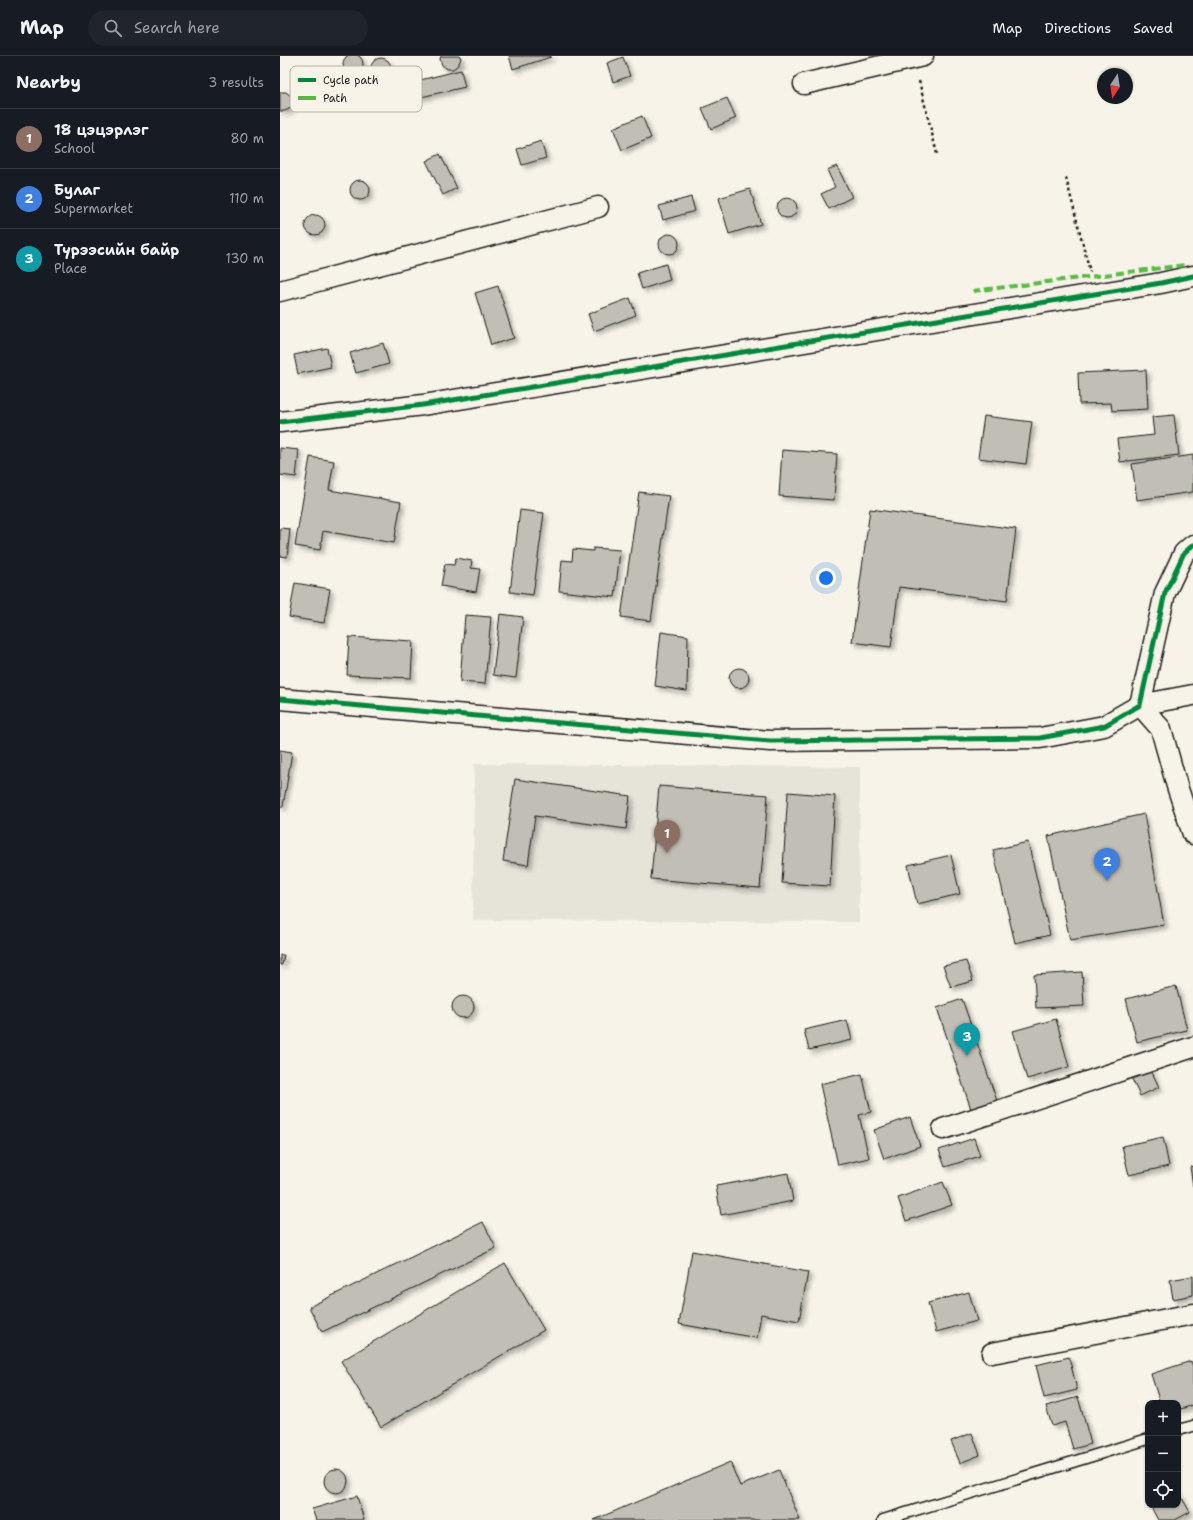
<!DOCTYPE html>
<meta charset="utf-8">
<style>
body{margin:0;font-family:"Shantell Sans",sans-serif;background:#20242c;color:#f1f3f6}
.controls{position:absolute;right:12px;bottom:12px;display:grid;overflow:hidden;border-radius:8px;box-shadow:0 1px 3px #0004}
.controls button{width:36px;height:36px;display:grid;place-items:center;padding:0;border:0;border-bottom:1px solid #363941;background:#171b24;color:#f1f3f6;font:20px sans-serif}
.compass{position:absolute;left:817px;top:12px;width:36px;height:36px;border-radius:50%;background:#171b24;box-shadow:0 1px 3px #0004;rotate:192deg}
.you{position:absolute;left:546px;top:522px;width:14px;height:14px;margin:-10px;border:3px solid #fff;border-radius:50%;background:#1a73e8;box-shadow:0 0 0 6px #1a73e833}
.badge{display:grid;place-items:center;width:26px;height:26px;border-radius:50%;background:#1f6fb2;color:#fff;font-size:13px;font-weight:700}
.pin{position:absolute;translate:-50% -33px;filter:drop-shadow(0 1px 2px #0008)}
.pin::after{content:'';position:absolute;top:21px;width:14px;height:12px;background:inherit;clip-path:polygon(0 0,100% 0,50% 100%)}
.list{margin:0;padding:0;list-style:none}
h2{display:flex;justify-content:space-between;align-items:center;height:52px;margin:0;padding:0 16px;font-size:17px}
h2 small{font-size:13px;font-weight:400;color:#9ea1a6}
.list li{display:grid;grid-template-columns:26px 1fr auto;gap:12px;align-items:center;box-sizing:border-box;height:60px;padding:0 16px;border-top:1px solid #363941}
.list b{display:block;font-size:15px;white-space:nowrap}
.list p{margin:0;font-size:13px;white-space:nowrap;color:#9ea1a6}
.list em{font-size:13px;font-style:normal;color:#9ea1a6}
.icon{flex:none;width:22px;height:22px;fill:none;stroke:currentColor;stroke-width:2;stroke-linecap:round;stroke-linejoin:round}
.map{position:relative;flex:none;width:913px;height:1464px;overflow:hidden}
header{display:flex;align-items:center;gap:24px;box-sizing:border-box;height:56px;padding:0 20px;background:#171b24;border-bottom:1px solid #363941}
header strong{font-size:19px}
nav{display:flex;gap:22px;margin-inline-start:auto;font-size:14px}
.search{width:280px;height:36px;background:#20242c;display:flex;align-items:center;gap:10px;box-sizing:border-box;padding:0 14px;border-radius:22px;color:#9ea1a6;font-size:15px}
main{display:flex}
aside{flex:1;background:#171b24}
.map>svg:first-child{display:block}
</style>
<header>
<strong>Map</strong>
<div class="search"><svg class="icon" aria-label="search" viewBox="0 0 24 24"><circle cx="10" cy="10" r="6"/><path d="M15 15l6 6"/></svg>Search here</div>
<nav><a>Map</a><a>Directions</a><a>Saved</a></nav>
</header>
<main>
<aside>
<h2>Nearby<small>3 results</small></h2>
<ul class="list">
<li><span class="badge" style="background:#8d6e63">1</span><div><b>18 цэцэрлэг</b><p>School</p></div><em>80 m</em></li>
<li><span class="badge" style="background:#3f7fe0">2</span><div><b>Булаг</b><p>Supermarket</p></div><em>110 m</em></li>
<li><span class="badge" style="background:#0f9aa8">3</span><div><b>Түрээсийн байр</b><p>Place</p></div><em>130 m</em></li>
</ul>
</aside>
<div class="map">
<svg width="913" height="1464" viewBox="0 0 913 1464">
<defs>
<filter id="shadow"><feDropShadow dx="3.5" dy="3.5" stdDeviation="2" flood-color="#0004"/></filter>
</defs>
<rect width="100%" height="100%" fill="#f7f3e8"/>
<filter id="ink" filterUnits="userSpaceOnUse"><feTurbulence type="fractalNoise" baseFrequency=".025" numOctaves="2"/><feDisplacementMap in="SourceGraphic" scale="8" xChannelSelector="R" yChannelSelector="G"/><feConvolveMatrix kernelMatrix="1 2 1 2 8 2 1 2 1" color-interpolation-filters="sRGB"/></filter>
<g filter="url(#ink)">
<!-- built -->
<path fill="#e6e3d9" d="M 194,708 L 580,711 L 579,866 L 193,864 Z"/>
<!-- building -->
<g fill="#c0beb5" stroke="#1c1c1c" filter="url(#shadow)">
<circle cx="73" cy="8" r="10"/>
<path d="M 161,0 L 180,0 L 181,3 L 178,9 L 173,13 L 167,13 L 162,9 L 160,3 Z"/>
<path d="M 229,0 L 271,0 L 271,1 L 233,13 Z"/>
<path d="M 343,1 L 350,20 L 333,26 L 327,7 Z"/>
<circle cx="101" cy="12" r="10"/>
<path d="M 181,14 L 185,31 L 132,43 L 128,27 Z"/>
<path d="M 0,36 L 6,36 L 11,40 L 12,46 L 11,52 L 5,55 L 0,55 Z"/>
<path d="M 447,42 L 456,62 L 431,73 L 422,52 Z"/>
<path d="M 362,60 L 371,82 L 342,94 L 333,72 Z"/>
<path d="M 261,85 L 266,102 L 242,109 L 237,93 Z"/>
<path d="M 160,98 L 177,132 L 163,139 L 146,105 Z"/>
<path d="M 557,110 L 572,141 L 549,153 L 541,138 L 555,131 L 547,114 Z"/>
<circle cx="80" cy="134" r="10"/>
<path d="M 470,133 L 481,168 L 449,178 L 439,142 Z"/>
<path d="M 411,141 L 415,155 L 383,164 L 379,150 Z"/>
<circle cx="507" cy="152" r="10"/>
<circle cx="35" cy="169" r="10"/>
<circle cx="389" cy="188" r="10"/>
<path d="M 386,208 L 390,224 L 362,233 L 357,217 Z"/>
<path d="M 218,230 L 234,282 L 211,289 L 195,237 Z"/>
<path d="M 350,242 L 356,259 L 314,275 L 308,258 Z"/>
<path d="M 103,287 L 109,308 L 76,317 L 70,297 Z"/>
<path d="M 47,292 L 51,311 L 18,318 L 14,299 Z"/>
<path d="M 866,314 L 868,353 L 832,355 L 831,347 L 799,348 L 798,317 Z"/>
<path d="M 894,359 L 899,399 L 840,406 L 837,383 L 874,379 L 872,361 Z"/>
<path d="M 704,360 L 752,366 L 746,408 L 698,402 Z"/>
<path d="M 0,392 L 19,394 L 16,421 L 0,419 Z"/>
<path d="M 502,394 L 557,398 L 554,444 L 499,440 Z"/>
<path d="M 913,399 L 913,436 L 857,444 L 852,408 Z"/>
<path d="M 30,401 L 54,405 L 49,434 L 121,446 L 114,487 L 43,475 L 40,494 L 15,490 Z"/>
<path d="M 359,436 L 389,440 L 371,565 L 341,561 Z"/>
<path d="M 590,453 L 736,473 L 727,545 L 619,531 L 611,591 L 572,586 Z"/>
<path d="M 240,454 L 264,457 L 253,539 L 230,536 Z"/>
<path d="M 0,472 L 10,473 L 7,501 L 0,500 Z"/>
<path d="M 313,492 L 340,494 L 335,541 L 279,535 L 282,504 L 292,505 L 293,493 L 313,495 Z"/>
<path d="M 176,502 L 192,505 L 191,512 L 200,513 L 196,536 L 161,530 L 165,508 L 174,509 Z"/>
<path d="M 15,527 L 50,533 L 44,567 L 9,561 Z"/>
<path d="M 220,558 L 243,561 L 236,622 L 213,619 Z"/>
<path d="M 185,559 L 211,561 L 205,628 L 180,626 Z"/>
<path d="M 381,576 L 408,580 L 407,635 L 375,630 Z"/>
<path d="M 69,581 L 133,585 L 131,622 L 67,619 Z"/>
<circle cx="459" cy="622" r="10"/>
<path d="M 0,694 L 12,696 L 3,751 L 0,751 Z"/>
<path d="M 235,723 L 350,740 L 346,773 L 255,760 L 248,809 L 223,805 Z"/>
<path d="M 379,730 L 488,739 L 480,832 L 371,823 Z"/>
<path d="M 508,736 L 555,740 L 550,830 L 502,827 Z"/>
<path d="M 864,758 L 884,869 L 790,884 L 768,780 Z"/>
<path d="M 748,786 L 770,879 L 735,887 L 713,794 Z"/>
<path d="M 671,799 L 680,838 L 637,848 L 628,809 Z"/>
<path d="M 0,899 L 4,899 L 2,909 L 0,909 Z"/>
<path d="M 686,905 L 693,925 L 671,931 L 663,910 Z"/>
<path d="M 802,916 L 804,950 L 756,952 L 754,919 Z"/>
<path d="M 896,930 L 907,974 L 857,986 L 846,943 Z"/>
<circle cx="183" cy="951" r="11"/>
<path d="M 682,943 L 718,1048 L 692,1056 L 657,952 Z"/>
<path d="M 776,963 L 789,1011 L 747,1023 L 733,975 Z"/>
<path d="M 567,964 L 572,984 L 529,994 L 524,974 Z"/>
<path d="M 870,1012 L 879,1031 L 860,1040 L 851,1021 Z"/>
<path d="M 582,1018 L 591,1056 L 579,1059 L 589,1102 L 558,1109 L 540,1028 Z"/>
<path d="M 630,1061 L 640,1090 L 604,1103 L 594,1074 Z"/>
<path d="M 883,1081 L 889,1110 L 849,1119 L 842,1090 Z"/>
<path d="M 694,1082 L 700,1100 L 665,1111 L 659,1094 Z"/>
<path d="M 913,1110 L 913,1130 L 910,1111 Z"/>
<path d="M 508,1117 L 513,1145 L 441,1159 L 436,1130 Z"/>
<path d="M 663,1126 L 672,1149 L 626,1165 L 618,1142 Z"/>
<path d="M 203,1166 L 216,1192 L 42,1276 L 29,1251 Z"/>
<path d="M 412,1195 L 528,1216 L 519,1265 L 481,1258 L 477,1282 L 399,1268 Z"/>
<path d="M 225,1207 L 264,1274 L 101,1371 L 61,1305 Z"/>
<path d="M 913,1220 L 913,1239 L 893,1243 L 890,1224 Z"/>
<path d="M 689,1236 L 697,1265 L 656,1276 L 648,1247 Z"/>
<path d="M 789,1301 L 797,1334 L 764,1342 L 756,1309 Z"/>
<path d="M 911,1305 L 913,1311 L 913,1349 L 898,1354 L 898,1347 L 880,1347 L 871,1318 Z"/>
<path d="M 798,1341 L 811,1388 L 793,1393 L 785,1366 L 772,1370 L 766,1350 Z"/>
<path d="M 692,1377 L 700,1399 L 680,1407 L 671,1385 Z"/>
<path d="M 450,1406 L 460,1430 L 499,1414 L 520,1464 L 314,1464 Z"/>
<circle cx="56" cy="1425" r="12"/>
<path d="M 898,1435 L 910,1456 L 895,1464 L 878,1464 L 870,1449 L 898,1449 Z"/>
<path d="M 77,1440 L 84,1464 L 36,1464 L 32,1453 Z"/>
</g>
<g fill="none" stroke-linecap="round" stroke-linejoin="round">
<!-- service casing -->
<g stroke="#1c1c1c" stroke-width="13">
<g id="service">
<path d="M 898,1374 L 913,1370"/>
<path d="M 603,1464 L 868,1383"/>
</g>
</g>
<!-- minor casing -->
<g stroke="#1c1c1c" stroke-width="23">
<g id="minor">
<path d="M 524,28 L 643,0"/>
<path d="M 0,235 L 318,151"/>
<path d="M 0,366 L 143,349 L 881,227 L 913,220"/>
<path d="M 0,643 L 490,685 L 760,682 L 824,670 L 860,649 L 885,537 L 904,497 L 913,489"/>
<path d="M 860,649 L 881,673 L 897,730 L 913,778"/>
<path d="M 860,649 L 913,639"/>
<path d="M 663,1073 L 913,991"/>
<path d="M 712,1297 L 913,1258"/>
</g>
</g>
<!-- path -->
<g stroke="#1c1c1c" stroke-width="2.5" stroke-dasharray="3 3" stroke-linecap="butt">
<path d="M 639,25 L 657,98"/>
<path d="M 786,122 L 810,216"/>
</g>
<!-- service -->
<use href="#service" stroke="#f7f3e8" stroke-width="10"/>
<!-- minor -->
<use href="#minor" stroke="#f7f3e8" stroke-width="20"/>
<!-- quiet -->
<path stroke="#58b947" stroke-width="4" stroke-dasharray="8 4" stroke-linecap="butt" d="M 693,235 L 906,209"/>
<!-- cycleway casing -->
<g stroke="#f7f3e8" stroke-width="8">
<g id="cycleway">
<path d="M 0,366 L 143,349 L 881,227 L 913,220"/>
<path d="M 0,643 L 490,685 L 760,682 L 824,670 L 860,649 L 885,537 L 904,497 L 913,489"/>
</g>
</g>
<!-- cycleway -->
<use href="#cycleway" stroke="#00873e" stroke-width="5"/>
</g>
</g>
<!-- legend -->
<rect x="10" y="10" width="132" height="46" rx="6" fill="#f7f3e8" stroke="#b5b2ab" stroke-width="1"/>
<rect x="18" y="22" width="18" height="4" fill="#00873e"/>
<rect x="18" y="40" width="18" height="4" fill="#58b947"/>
<g font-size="11" fill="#1c1c1c">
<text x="43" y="28">Cycle path</text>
<text x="43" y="46">Path</text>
</g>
</svg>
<div class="controls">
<button>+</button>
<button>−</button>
<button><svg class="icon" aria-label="locate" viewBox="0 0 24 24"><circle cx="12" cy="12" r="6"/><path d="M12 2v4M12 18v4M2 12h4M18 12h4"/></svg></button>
</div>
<svg class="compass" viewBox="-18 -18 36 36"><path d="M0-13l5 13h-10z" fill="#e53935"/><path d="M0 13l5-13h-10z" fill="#9ea1a6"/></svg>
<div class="you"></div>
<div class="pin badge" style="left:387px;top:797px;background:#8d6e63">1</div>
<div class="pin badge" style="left:827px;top:825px;background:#3f7fe0">2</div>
<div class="pin badge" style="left:687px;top:1000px;background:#0f9aa8">3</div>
</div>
</main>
